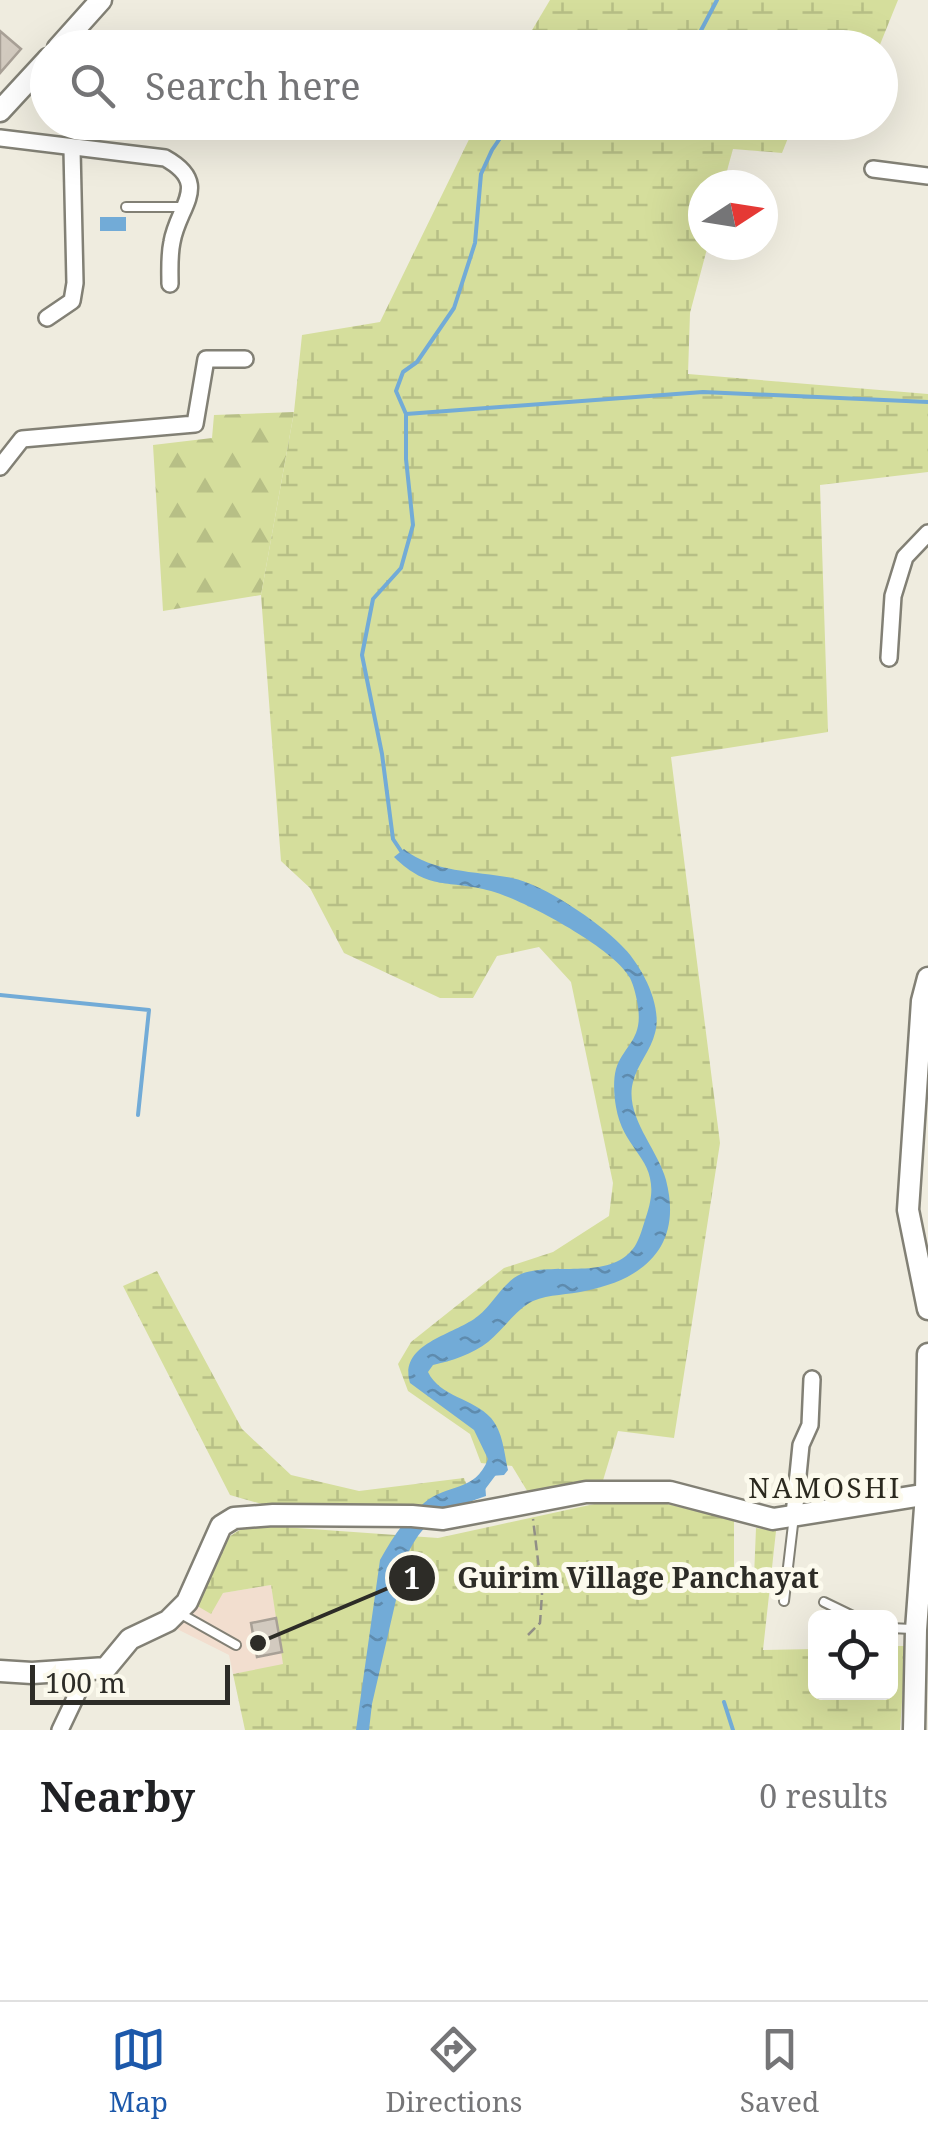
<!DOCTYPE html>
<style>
body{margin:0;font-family:"Noto Serif",serif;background:#f6f6f6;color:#202124}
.controls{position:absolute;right:30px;bottom:30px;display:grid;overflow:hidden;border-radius:15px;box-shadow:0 10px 40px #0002}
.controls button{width:90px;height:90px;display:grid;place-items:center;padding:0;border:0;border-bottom:2px solid #e0e0e0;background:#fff;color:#202124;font:50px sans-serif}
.compass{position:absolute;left:688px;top:170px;width:90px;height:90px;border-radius:50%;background:#fff;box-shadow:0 10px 40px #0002;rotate:78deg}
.scale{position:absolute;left:30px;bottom:25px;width:200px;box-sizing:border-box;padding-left:10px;border:5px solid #2d2c27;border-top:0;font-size:28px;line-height:35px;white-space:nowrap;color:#2d2c27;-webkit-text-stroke:8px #fcfaed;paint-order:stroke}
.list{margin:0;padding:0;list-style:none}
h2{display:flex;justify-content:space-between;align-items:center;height:130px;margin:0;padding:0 40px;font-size:42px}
h2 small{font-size:32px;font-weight:400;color:#757577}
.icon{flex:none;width:55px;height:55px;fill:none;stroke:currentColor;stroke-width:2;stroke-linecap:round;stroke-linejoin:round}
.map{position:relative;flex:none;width:928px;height:1730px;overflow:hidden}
.search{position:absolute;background:#fff;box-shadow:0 10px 40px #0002;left:30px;right:30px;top:30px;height:110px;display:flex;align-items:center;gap:25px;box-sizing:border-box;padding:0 35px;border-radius:55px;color:#757577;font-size:38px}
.sheet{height:270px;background:#fff}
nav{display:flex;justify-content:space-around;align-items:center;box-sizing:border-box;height:140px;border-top:2px solid #e0e0e0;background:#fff;font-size:28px;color:#757577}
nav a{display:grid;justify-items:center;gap:5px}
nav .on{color:#1c58aa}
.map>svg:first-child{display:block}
</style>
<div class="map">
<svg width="928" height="1730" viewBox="0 0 928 1730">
<defs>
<pattern id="forest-firs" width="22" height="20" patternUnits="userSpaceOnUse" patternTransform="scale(2.5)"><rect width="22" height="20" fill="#d5de9c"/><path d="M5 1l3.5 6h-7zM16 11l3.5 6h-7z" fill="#b7bf86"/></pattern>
<pattern id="wetland-marsh" width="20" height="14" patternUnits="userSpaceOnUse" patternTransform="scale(2.5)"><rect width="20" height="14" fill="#d5de9c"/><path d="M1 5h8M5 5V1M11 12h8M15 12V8" fill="none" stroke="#b7bf86"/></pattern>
<pattern id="water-ripples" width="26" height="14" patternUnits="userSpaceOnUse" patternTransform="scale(2.5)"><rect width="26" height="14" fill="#72abd7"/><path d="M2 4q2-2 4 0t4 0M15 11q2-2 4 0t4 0" fill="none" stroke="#5e8bae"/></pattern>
</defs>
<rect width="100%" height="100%" fill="#efecdf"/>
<!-- commercial -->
<path fill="#f2decf" d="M 271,1585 L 284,1665 L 233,1674 L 229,1655 L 177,1629 L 194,1604 L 223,1593 Z"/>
<!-- forest -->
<path fill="url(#forest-firs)" d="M 294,412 L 261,595 L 163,611 L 153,445 L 212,438 L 214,415 Z"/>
<!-- wetland -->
<g fill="url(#wetland-marsh)">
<path d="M 550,0 L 898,0 L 879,47 L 522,47 Z"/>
<path d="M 477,123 L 794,123 L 782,153 L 733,149 L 723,185 L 703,185 L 703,245 L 708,245 L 690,313 L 688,374 L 928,394 L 928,472 L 820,485 L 828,732 L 671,757 L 720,1143 L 674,1438 L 618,1431 L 601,1487 L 529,1494 L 512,1466 L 481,1463 L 470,1434 L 408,1391 L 398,1364 L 411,1342 L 504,1268 L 553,1252 L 609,1216 L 613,1183 L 571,982 L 539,947 L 497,956 L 473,998 L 440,998 L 344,953 L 310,888 L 281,861 L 261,595 L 294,412 L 302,335 L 380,322 Z"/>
<path d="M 157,1271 L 242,1429 L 291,1475 L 359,1491 L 464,1478 L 474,1503 L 286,1511 L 230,1495 L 123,1286 Z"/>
<path d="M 599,1503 L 663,1503 L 734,1520 L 734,1578 L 754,1577 L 756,1528 L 776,1531 L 763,1650 L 815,1649 L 816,1692 L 890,1692 L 891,1646 L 906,1646 L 900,1730 L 245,1730 L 233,1674 L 283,1664 L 271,1585 L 223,1593 L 211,1614 L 194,1604 C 208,1570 215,1533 255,1525 L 438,1538 Z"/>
</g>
<!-- water -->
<g fill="url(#water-ripples)">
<rect x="100" y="217" width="26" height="14"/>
<path d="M 404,849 C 433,873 477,871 512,878 C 543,884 599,922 621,945 C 641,964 663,1005 655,1033 C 651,1050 637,1065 633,1082 C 624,1116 658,1149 666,1180 C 683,1246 645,1279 585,1291 C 569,1295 549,1294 533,1301 C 516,1309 503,1330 488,1342 C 473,1354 451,1361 433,1365 L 428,1372 C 440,1397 473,1398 491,1418 C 503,1432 504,1452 508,1470 L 504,1475 L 491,1476 L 485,1483 L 486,1496 C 445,1510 421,1519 405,1561 L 372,1704 L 369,1730 L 356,1730 L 380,1560 C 391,1540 405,1518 424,1503 C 447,1483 475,1493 488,1459 L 474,1430 L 410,1383 C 398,1343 455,1335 478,1316 C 493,1304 504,1281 521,1274 C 554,1261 611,1282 635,1246 C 640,1238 643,1226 646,1217 C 666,1159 624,1156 616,1107 C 614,1096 613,1080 616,1069 C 623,1046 643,1040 638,1007 C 637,999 634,986 630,978 C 614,948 524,900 491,891 C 448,879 430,892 394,857 Z"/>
</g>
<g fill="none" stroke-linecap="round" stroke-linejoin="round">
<!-- stream -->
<g stroke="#72abd7" stroke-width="4">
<path d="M 552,48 L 578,39 L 631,48"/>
<path d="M 685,48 L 697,38 L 717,0"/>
<path d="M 406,414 L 703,392 L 928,402"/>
<path d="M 403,854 L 393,839 L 382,754 L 362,655 L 373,599 L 401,568 L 413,525 L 406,459 L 406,414 L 396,391 L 403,372 L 417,362 L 454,308 L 475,243 L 481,174 L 492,150 L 511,122"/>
<path d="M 0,995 L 149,1010 L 138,1115"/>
<path d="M 482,1490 L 494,1474"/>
<path d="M 724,1702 L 733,1730"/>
</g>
</g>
<!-- building -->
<g fill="#d2cabf" stroke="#a8a096" stroke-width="2.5">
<path d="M 0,31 L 21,49 L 0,73 Z"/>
<path d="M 276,1618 L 282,1652 L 257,1657 L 251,1623 Z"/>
</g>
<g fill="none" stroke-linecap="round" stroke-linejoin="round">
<!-- service casing -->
<g stroke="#828075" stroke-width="12">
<g id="service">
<path d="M 126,207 L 186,207"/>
<path d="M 784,1601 L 794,1516"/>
<path d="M 824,1602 L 857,1618"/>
<path d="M 181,1614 L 236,1645"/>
<path d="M 890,1628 L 912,1629"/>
</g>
</g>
<!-- minor casing -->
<g stroke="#828075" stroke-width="20">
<g id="minor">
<path d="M 0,138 L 165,158 C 212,184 178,206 172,242 C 169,256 170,271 170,284"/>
<path d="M 873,169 L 928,176"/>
<path d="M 47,318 L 72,301 L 75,283 L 72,149"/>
<path d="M 0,467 L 22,439 L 195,424 L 206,359 L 245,359"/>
<path d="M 889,658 L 893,596 L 905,557 L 928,533"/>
<path d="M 794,1515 L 801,1445 L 810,1425 L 812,1379"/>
<path d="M 60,1730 L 89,1669"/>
</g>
</g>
<!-- tertiary casing -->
<g stroke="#828075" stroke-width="25">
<g id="tertiary">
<path d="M 58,48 L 101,0"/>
<path d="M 0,111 L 48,59"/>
<path d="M 928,978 L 922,1001 L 908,1210 L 928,1309"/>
<path d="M 0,1671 L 32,1673 L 106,1668 L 130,1639 L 168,1621 L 187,1602 L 221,1526 L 234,1518 L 273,1515 L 412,1516 L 443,1519 L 586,1492 L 670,1492 L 773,1519 L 928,1494"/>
<path d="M 914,1730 L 916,1630 L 926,1494 L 928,1354"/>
</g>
</g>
<!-- path -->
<path stroke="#918f86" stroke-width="2.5" stroke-dasharray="10 5" stroke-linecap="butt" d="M 528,1635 L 540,1623 L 542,1594 L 533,1519"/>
<!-- service -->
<use href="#service" stroke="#fff" stroke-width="8"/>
<!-- minor -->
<use href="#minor" stroke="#fff" stroke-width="15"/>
<!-- tertiary -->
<use href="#tertiary" stroke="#fff" stroke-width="20"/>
</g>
<g text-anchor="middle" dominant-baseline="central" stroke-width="10" stroke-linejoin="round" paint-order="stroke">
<!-- neighbourhood labels -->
<g font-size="28" letter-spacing="2.5" fill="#2b291f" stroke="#fcfaed">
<text x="825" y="1487">NAMOSHI</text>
</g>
</g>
<!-- callouts -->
<path fill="none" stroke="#2d2c27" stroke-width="4" d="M258 1643L412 1578"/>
<g fill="#2d2c27" stroke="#fcfaed" stroke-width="4">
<circle cx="258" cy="1643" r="10"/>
<circle cx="412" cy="1578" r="25"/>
</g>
<g font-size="30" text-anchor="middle" font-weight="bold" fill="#fff">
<text x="412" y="1589">1</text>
</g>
<g font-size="28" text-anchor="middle" font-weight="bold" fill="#2d2c27" stroke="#fcfaed" stroke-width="10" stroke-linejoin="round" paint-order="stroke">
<text x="638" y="1588">Guirim Village Panchayat</text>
</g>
</svg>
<div class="controls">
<button><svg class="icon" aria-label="locate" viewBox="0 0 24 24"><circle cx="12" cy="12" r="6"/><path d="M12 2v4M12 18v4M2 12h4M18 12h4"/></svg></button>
</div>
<svg class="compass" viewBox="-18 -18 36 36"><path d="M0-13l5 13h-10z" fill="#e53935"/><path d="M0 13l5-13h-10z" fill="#757577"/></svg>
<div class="scale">100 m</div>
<div class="search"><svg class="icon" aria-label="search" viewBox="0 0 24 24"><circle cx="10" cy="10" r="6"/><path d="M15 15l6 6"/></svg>Search here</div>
</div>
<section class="sheet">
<h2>Nearby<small>0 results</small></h2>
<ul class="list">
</ul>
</section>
<nav>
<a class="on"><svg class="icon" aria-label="map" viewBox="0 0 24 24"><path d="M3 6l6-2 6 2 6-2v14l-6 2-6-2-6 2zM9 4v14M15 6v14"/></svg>Map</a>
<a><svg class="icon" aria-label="directions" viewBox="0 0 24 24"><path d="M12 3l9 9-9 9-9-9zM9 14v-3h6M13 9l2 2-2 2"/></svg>Directions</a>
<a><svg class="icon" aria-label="saved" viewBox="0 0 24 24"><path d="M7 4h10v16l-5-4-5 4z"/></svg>Saved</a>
</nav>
